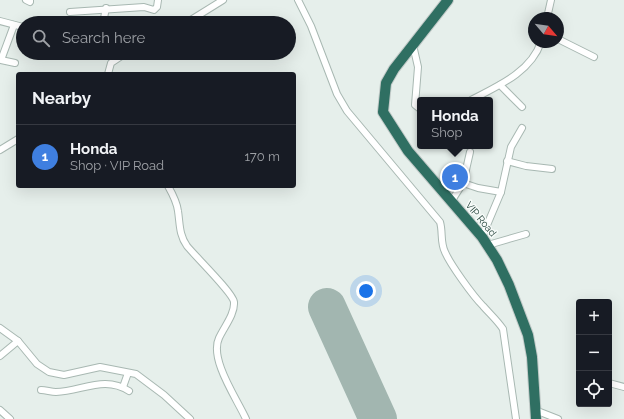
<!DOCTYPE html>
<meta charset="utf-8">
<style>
body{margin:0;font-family:Raleway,sans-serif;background:#242831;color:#f1f3f6}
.controls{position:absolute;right:12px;bottom:12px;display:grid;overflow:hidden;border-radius:4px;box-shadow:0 4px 16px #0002}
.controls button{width:36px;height:36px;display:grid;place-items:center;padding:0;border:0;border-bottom:1px solid #363941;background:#171b24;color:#f1f3f6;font:20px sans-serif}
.compass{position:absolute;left:528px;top:12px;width:36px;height:36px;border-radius:50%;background:#171b24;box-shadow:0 4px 16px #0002;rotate:119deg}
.you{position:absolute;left:366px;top:291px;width:14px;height:14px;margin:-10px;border:3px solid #fff;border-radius:50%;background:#1a73e8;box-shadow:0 0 0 6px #1a73e833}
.badge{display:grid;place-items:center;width:26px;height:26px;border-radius:50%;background:#0f766e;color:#fff;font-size:13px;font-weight:700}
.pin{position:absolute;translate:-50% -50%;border:2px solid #fff;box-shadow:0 1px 4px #0006}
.popup{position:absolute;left:417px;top:97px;width:76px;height:52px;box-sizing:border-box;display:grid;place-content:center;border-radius:4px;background:#171b24;filter:drop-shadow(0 1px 3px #0005);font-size:13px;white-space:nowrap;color:#9ea1a6}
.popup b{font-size:15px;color:#f1f3f6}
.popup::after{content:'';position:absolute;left:50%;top:100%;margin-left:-8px;border:8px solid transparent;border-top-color:#171b24}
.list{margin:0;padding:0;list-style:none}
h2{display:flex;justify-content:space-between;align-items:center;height:52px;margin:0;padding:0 16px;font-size:17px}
h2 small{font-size:13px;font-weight:400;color:#9ea1a6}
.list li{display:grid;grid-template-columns:26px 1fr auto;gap:12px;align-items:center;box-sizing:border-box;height:64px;padding:0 16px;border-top:1px solid #363941}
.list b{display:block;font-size:15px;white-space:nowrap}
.list p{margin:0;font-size:13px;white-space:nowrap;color:#9ea1a6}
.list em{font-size:13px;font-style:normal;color:#9ea1a6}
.icon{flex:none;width:22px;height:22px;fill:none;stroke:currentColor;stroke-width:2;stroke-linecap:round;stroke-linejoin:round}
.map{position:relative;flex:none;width:624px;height:419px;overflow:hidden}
.search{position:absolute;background:#171b24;box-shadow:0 4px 16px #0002;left:16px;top:16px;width:280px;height:44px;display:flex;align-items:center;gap:10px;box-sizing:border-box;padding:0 14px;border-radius:22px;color:#9ea1a6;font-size:15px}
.panel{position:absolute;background:#171b24;box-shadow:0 4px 16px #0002;left:16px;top:72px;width:280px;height:116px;border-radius:4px}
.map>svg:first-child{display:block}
</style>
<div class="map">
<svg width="624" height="419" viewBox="0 0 624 419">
<rect width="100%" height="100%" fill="#e6efeb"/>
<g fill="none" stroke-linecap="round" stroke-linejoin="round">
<!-- runway -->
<path stroke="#a2b6b0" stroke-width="38" d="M 327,307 L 378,419"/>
<!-- minor casing -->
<g stroke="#a8b8b2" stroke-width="8">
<g id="minor">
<path d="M 26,0 L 30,2 L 30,0"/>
<path d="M 298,0 L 311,26 L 337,94 L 347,111 L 440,222 C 443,232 440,242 445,252 C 450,264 473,296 483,306 C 490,314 497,320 503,329 L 516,419"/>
<path d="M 70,12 L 144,7 L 154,10 L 157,7 L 158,0"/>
<path d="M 547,18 L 551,0"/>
<path d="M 0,21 L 23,27"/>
<path d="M 103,23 L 106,8"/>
<path d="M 186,23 L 223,0"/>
<path d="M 14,25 L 1,60 L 15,63"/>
<path d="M 558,39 L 594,57"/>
<path d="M 413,45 L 418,67 L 415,105 L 420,109"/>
<path d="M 108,74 L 111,63 L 126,53"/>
<path d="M 500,85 L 522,107"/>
<path d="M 471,100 C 498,86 531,72 541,42"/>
<path d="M 0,150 L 18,139"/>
<path d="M 507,161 L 526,166 L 552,169"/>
<path d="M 463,183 L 478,188 L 501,192"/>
<path d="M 168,186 C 172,193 177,203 178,211 C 180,224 179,235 187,246 C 195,256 233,293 234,302 C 235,314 224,327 219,338 C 209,359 237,399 246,419"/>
<path d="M 451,202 L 463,183 L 470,152"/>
<path d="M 482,237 L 501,192 L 511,147 L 522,128"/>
<path d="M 488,245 L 526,234"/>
<path d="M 0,328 L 18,341 L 37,364 L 49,372 L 64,375 L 100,367 L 136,374 L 164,395 L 190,419"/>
<path d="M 0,356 L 18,341"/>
<path d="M 609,383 L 624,387"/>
<path d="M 123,387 L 128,373"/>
<path d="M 41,390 C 46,390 51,392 56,392 C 82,391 105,375 129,391"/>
<path d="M 0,410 L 10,419"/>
<path d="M 535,410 L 558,419"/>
</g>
</g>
<!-- highway casing -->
<g stroke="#c2cac8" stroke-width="12">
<path id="highway" d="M 448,0 L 394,69 L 386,83 L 383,112 L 408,151 L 482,237 L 497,260 L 509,285 L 528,335 L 532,357 L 536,419"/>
</g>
<!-- minor -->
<use href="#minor" stroke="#fff" stroke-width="6"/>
<!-- highway -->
<use href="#highway" stroke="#2f6f62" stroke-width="10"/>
</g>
<g text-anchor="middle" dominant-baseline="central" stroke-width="3" stroke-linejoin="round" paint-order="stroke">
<!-- street labels -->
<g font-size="10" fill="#24423a" stroke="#f7fbf9">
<text transform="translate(481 219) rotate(50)">VIP Road</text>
</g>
</g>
</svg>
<div class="controls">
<button>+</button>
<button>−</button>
<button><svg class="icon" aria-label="locate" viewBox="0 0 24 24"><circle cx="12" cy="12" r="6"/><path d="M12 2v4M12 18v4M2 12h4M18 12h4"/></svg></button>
</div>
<svg class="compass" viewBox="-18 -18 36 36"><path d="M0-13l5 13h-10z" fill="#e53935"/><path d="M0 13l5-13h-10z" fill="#9ea1a6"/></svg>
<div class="you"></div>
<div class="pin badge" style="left:455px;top:177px;background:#3f7fe0">1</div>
<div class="popup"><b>Honda</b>Shop</div>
<div class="search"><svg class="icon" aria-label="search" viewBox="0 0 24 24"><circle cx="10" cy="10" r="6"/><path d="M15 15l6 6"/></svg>Search here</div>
<section class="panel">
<h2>Nearby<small></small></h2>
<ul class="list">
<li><span class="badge" style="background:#3f7fe0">1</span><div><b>Honda</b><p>Shop · VIP Road</p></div><em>170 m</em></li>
</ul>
</section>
</div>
